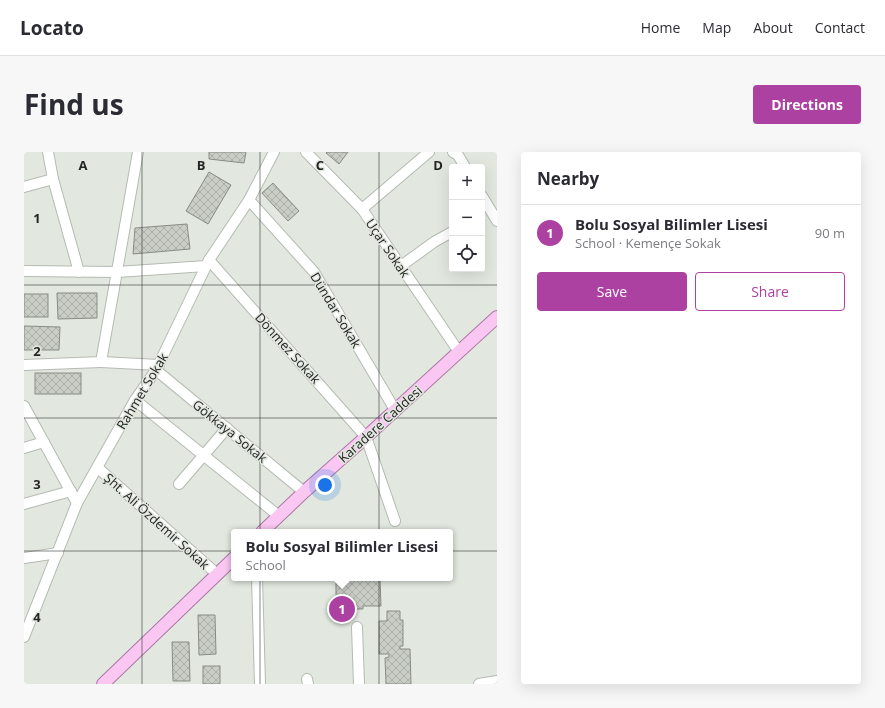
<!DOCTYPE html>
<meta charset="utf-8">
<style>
body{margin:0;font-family:"Open Sans",sans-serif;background:#f7f7f7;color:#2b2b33}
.controls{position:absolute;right:12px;top:12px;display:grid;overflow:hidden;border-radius:4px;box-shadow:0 4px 16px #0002}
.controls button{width:36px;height:36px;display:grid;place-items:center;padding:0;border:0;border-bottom:1px solid #e1e1e2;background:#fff;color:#2b2b33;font:20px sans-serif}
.you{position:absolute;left:301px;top:333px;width:14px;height:14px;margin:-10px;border:3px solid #fff;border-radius:50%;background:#1a73e8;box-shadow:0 0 0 6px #1a73e833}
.badge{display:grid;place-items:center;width:26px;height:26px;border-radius:50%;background:#ad41a2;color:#fff;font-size:13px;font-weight:700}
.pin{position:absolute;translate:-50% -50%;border:2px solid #fff;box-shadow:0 1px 4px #0006}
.popup{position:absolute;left:207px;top:377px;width:222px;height:52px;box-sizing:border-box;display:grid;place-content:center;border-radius:4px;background:#fff;filter:drop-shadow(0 1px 3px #0005);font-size:13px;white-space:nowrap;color:#7c7c81}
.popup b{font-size:15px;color:#2b2b33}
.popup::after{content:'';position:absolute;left:50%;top:100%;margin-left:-8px;border:8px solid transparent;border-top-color:#fff}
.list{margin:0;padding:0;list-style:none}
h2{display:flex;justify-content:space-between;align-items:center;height:52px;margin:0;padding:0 16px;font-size:17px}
h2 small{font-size:13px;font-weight:400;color:#7c7c81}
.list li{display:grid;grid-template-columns:26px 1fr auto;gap:12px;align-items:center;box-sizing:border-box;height:56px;padding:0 16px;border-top:1px solid #e1e1e2}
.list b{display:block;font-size:15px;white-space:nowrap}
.list p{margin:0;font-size:13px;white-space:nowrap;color:#7c7c81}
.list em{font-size:13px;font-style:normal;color:#7c7c81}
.actions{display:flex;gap:8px;padding:12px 16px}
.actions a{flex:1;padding:9px 0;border:1px solid #ad41a2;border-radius:4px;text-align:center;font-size:14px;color:#ad41a2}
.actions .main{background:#ad41a2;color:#fff}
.icon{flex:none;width:22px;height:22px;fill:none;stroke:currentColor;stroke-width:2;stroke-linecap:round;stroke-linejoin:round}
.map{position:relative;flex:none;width:473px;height:532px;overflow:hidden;border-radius:4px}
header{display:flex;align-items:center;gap:24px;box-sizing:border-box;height:56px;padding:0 20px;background:#fff;border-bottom:1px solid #e1e1e2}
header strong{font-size:19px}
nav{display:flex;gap:22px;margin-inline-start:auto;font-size:14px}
.intro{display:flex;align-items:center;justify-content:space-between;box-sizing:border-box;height:96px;padding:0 24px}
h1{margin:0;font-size:28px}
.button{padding:10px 18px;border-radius:4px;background:#ad41a2;color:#fff;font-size:14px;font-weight:700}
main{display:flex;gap:24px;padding:0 24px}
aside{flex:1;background:#fff;border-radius:4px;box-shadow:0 4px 16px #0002}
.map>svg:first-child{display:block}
</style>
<header>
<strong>Locato</strong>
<nav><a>Home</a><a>Map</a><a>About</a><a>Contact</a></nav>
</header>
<div class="intro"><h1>Find us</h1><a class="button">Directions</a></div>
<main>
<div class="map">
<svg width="473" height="532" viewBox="0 0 473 532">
<defs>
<pattern id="building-cross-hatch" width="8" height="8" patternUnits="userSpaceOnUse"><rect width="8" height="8" fill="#c8cdc5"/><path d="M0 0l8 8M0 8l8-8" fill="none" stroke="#acb0a9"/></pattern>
</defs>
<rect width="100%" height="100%" fill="#e2e8e0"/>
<!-- building -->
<g fill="url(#building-cross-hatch)" stroke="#878c85">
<path d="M 185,0 L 222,0 L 220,11 L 185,7 Z"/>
<path d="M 303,0 L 324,0 L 315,12 L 302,1 Z"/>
<path d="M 185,20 L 207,33 L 184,72 L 162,59 Z"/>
<path d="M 249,31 L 275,59 L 264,69 L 238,41 Z"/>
<path d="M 163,72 L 166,97 L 109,102 L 111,76 Z"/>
<path d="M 33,141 L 73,141 L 73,166 L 34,167 Z"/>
<rect x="0" y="142" width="24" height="23"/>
<path d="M 0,174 L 36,175 L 35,198 L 0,198 Z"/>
<rect x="11" y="221" width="46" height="21"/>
<path d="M 312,426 L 356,426 L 357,454 L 339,454 L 339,457 L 331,457 L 331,454 L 314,454 L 314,448 L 312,448 Z"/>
<path d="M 363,459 L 376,459 L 376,468 L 379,468 L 379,494 L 376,494 L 376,497 L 386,497 L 387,532 L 362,532 L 361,506 L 365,505 L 365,502 L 355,502 L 355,469 L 363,469 Z"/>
<path d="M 174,463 L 191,463 L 192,502 L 175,503 Z"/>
<path d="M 148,490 L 165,490 L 166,529 L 149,529 Z"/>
<rect x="179" y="514" width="17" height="18"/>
</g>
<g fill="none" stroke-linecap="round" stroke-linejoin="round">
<!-- minor casing -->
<g stroke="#b5bab3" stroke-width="12">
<g id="minor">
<path d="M 24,0 L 29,27 L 55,120"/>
<path d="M 282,0 L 338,57 L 435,200"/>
<path d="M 429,0 L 434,3 L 441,15"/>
<path d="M 0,35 L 29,27"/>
<path d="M 458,44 L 473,69"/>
<path d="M 225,48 L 290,120 L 371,258"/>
<path d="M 338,57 L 405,0"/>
<path d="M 185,108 L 342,285 L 371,369"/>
<path d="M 377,114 L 410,90 L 428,80"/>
<path d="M 0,119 L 93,120 L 182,114"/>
<path d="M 77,210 L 135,213"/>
<path d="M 0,213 L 77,210 L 114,0"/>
<path d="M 132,218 L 280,340"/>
<path d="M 111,248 L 255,364"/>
<path d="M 0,254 L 53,351"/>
<path d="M 0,296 L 20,290"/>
<path d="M 74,316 L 193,422"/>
<path d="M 155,332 L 203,276"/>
<path d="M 0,352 L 47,339"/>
<path d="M 0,406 L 34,401"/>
<path d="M 233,426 L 236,532"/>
<path d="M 333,475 L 335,532"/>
<path d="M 0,485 L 53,351 L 111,248 L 132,218 L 185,108 L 225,48 L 250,0"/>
<path d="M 283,527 L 284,532"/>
<path d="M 455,532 L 473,529"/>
</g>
</g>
<!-- major casing -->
<g stroke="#ac77a4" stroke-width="14">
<g id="major">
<path d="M 238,380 L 280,340 L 342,285 L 473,165"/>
<path d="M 79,532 L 210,406"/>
</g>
</g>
<!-- minor -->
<use href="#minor" stroke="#fff" stroke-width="10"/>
<!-- major -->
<use href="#major" stroke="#f9c7f2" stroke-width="12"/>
</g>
<!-- grid -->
<path fill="none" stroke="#242624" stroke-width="1" stroke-opacity="0.55" d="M 118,0 L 118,532M 236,0 L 236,532M 355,0 L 355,532M 0,133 L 473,133M 0,266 L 473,266M 0,399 L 473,399"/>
<g text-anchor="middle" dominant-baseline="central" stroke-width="3" stroke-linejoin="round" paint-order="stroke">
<!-- street labels -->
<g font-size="13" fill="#242624" stroke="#e2e8e0">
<text transform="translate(364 96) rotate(56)">Uçar Sokak</text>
<text transform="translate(312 158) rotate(59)">Dündar Sokak</text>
<text transform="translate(264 196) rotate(48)">Dönmez Sokak</text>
<text transform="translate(118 239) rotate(-59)">Rahmet Sokak</text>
<text transform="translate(356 272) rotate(-42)">Karadere Caddesi</text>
<text transform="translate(206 279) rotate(39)">Gökkaya Sokak</text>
<text transform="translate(133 369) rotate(42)">Şht. Ali Özdemir Sokak</text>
</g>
</g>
<g font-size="13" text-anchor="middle" font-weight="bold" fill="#242624" stroke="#e2e8e0" stroke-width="3" stroke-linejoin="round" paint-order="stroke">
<text x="59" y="18">A</text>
<text x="177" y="18">B</text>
<text x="296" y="18">C</text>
<text x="414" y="18">D</text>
<text x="13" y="71">1</text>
<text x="13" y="204">2</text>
<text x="13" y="337">3</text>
<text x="13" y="470">4</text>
</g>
</svg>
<div class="controls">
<button>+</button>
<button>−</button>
<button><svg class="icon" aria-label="locate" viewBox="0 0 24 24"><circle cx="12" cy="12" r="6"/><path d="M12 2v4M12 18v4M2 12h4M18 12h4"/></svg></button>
</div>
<div class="you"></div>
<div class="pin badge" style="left:318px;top:457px">1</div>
<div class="popup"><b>Bolu Sosyal Bilimler Lisesi</b>School</div>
</div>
<aside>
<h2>Nearby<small></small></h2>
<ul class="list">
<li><span class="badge">1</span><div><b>Bolu Sosyal Bilimler Lisesi</b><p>School · Kemençe Sokak</p></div><em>90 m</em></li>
</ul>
<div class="actions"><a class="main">Save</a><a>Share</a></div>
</aside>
</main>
